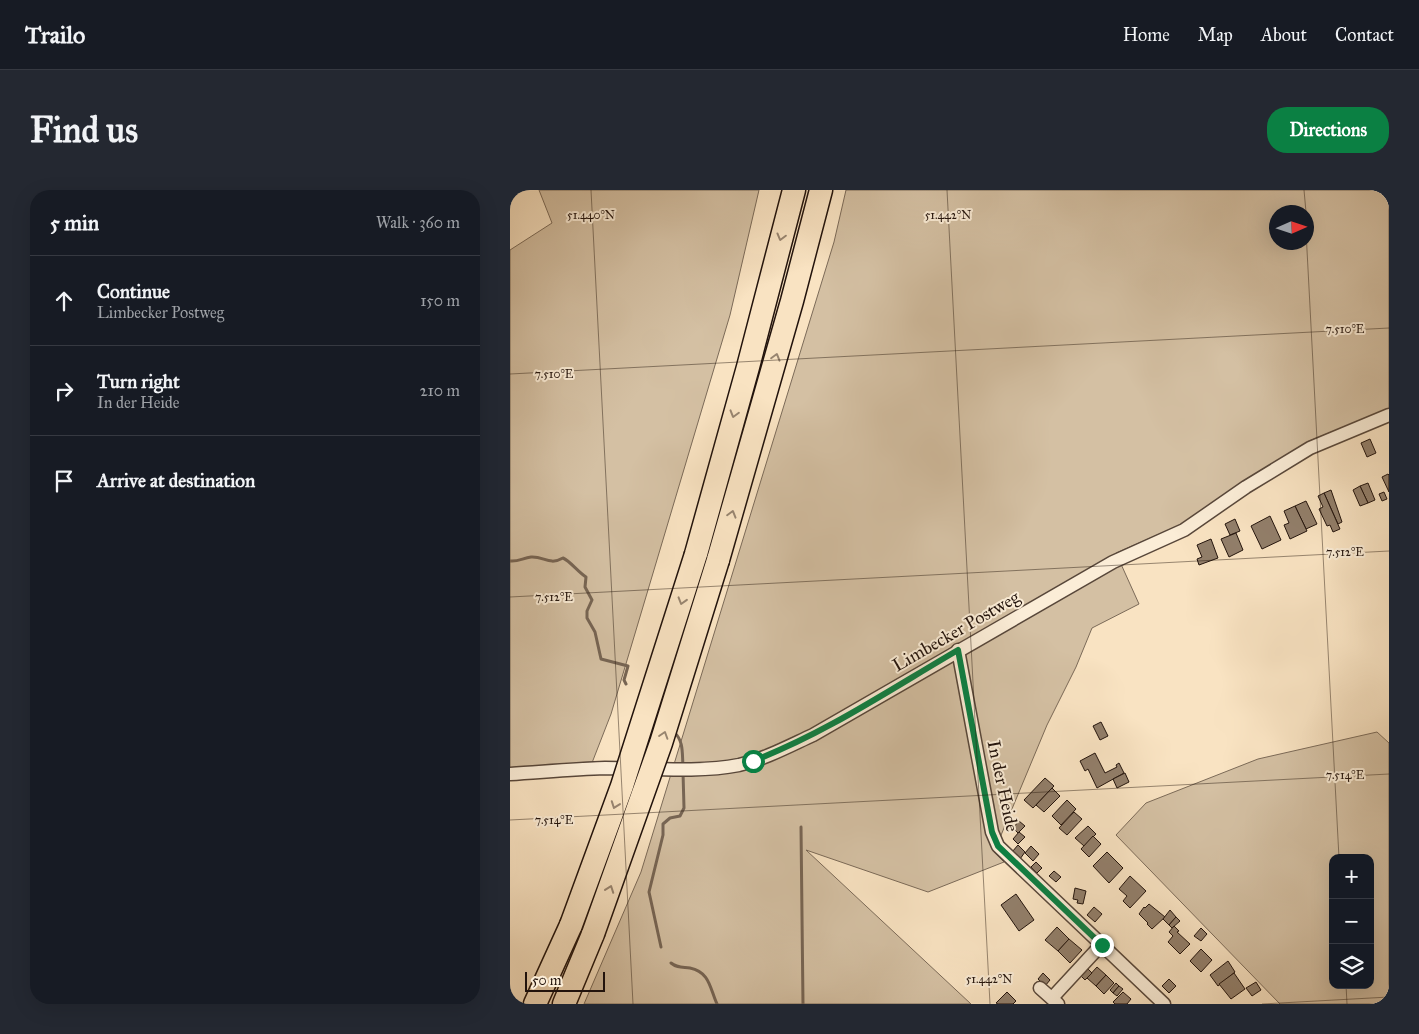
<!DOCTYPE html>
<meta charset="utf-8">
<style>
body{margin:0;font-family:"IM FELL Great Primer",serif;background:#242831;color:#f1f3f6}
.controls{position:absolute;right:15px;bottom:15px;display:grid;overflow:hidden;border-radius:10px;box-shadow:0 5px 20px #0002}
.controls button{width:45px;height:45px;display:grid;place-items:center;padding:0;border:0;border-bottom:1px solid #363941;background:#171b24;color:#f1f3f6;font:25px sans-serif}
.compass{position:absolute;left:759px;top:15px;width:45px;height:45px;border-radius:50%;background:#171b24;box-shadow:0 5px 20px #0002;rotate:87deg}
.scale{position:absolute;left:15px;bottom:12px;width:80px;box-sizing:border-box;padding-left:5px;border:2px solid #22130c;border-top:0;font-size:14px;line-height:18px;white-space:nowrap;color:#22130c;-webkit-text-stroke:4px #fbedd7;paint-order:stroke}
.stop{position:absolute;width:15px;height:15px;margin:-11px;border:4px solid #0b8043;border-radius:50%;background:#fff}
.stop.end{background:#0b8043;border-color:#fff;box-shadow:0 1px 5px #0008}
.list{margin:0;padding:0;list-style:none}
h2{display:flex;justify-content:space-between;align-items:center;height:65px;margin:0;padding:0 20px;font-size:21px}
h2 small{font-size:16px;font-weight:400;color:#9ea1a6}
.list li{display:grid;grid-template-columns:32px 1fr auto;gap:15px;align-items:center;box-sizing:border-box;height:90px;padding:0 20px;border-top:1px solid #363941}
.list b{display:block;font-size:19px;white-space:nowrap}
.list p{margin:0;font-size:16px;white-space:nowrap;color:#9ea1a6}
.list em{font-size:16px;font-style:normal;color:#9ea1a6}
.icon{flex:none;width:28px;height:28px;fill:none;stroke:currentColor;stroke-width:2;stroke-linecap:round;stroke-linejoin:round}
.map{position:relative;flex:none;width:879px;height:814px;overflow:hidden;border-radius:20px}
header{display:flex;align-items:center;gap:30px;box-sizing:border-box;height:70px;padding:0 25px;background:#171b24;border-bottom:1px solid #363941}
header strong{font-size:24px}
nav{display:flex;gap:28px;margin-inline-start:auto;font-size:18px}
.intro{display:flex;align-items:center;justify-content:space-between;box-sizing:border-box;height:120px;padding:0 30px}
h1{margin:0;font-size:35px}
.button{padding:12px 22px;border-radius:20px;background:#0b8043;color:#fff;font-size:18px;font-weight:700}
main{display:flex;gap:30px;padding:0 30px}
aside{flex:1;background:#171b24;border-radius:20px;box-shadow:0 5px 20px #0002}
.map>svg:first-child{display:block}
</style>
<header>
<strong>Trailo</strong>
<nav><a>Home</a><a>Map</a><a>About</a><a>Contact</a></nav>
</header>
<div class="intro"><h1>Find us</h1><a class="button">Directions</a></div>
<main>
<aside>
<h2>5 min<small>Walk · 360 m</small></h2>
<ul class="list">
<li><svg class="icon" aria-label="ahead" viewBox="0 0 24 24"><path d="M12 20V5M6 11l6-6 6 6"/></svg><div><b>Continue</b><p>Limbecker Postweg</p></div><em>150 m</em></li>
<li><svg class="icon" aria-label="right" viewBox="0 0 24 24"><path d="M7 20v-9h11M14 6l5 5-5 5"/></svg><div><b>Turn right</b><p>In der Heide</p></div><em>210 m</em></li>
<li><svg class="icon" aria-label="arrive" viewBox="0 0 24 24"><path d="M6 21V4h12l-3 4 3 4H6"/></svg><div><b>Arrive at destination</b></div></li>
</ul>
</aside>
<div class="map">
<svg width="879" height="814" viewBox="0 0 879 814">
<rect width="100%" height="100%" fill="#f9e3c2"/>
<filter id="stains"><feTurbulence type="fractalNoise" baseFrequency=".004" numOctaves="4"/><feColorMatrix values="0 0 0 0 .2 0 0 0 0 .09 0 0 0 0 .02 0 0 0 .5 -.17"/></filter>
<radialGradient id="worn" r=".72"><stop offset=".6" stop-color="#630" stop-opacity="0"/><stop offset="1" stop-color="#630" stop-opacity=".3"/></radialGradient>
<!-- green -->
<g fill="#d4c0a3" stroke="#7b6a58" fill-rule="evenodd">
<path d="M 29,0 L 249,0 L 220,125 L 101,524 L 80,578 L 0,583 L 0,60 L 42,33 Z"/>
<path d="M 336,0 L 879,0 L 879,219 L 799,251 L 732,292 L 670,335 L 606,363 L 629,414 L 582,438 L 566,477 L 537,535 L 484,662 L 494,672 L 418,702 L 296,660 L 461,814 L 74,814 L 131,682 L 324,52 ZM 766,22 L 796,22 L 796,52 L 766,52 Z"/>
<path d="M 867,542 L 879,553 L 879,814 L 770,814 L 606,645 L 636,613 L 748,569 ZM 823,668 L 860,668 L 860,795 L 823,795 Z"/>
</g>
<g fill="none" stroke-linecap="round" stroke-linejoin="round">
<!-- stream -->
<g stroke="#776554" stroke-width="3">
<path d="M 0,371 C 8,372 13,368 21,367 C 34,366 39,376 53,368 C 60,371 68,382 76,387 L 75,397 L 82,410 L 77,421 L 77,428 L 85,442 L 91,469 L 118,476 L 114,490 L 116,494"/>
<path d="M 164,542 C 174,551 172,564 173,576"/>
<path d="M 291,637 L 293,814"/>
<path d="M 151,757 L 139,702 L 153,645 L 153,634 L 160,628 L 170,626 L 174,618 L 173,582"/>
<path d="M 161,773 C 167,778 172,777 180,778 C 200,782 200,799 207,814"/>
</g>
</g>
<!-- building -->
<g fill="#927f6b" stroke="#22130c">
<path d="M 860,249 L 866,263 L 857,267 L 851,253 Z"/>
<path d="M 878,284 L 879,285 L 879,302 L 872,287 Z"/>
<path d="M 858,293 L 865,310 L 858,313 L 850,296 Z"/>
<path d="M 850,296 L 858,313 L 850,316 L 843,300 Z"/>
<path d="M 821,300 L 832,332 L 828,334 L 814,303 Z"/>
<path d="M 874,302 L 877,309 L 872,311 L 869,304 Z"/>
<path d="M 814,303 L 830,339 L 823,342 L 820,335 L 817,336 L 809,319 L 813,317 L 808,306 Z"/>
<path d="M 796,311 L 807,334 L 796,339 L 785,316 Z"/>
<path d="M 785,316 L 797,341 L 780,349 L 774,335 L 779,333 L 774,321 Z"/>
<path d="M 760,326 L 771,350 L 752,359 L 741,336 Z"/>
<path d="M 725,329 L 730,341 L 720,345 L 715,334 Z"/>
<path d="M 726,343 L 733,360 L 719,367 L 711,349 Z"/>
<path d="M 701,349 L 708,368 L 689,375 L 687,369 L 692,367 L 687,355 Z"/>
<path d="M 591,532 L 598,546 L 590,550 L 583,536 Z"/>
<path d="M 585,563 L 595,583 L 607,577 L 606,575 L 609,573 L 614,583 L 587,598 L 578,579 L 575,581 L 570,571 Z"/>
<path d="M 615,583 L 619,592 L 607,598 L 603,589 Z"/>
<path d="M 535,588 L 544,596 L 523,618 L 514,610 Z"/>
<path d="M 542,598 L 550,606 L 534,622 L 526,615 Z"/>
<path d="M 557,610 L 566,619 L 551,635 L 542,626 Z"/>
<path d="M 564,622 L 572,629 L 557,645 L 549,638 Z"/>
<path d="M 509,631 L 515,636 L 508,643 L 503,638 Z"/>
<path d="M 578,636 L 586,644 L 574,656 L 565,648 Z"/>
<path d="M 509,642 L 515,647 L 508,654 L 503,649 Z"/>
<path d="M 583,646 L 591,654 L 579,667 L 571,659 Z"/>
<path d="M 508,655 L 515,662 L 510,669 L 502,662 Z"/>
<path d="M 521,656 L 529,664 L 523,671 L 515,663 Z"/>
<path d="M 597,662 L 613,678 L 599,693 L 583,676 Z"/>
<path d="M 526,672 L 532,678 L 527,683 L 521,677 Z"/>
<path d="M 544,681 L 551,687 L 546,692 L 539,686 Z"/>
<path d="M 620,686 L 636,701 L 620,718 L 613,711 L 617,706 L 609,699 Z"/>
<path d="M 565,698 L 576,701 L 573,714 L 567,713 L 568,710 L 563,709 Z"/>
<path d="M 506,704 L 524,730 L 509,741 L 491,715 Z"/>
<path d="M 639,714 L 655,727 L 642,739 L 637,734 L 638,733 L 629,724 L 634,717 L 635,718 Z"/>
<path d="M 584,717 L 592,724 L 585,732 L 577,725 Z"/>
<path d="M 660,720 L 666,727 L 659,735 L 653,729 Z"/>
<path d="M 666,727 L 670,731 L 662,738 L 659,735 Z"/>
<path d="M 664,736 L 669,741 L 667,742 L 680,754 L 670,764 L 658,752 L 663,746 L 659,742 Z"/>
<path d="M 547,737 L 559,749 L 548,761 L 535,750 Z"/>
<path d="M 691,738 L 697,744 L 691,751 L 684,746 Z"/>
<path d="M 559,749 L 572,760 L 560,773 L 548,761 Z"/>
<path d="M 691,759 L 702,770 L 691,782 L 680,771 Z"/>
<path d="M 718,771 L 725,782 L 708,796 L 700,785 Z"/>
<path d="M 587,777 L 596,785 L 586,796 L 577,788 Z"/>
<path d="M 578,779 L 582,783 L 575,790 L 571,786 Z"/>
<path d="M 533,783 L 540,790 L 535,796 L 528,789 Z"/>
<path d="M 724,783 L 735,799 L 721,809 L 709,794 Z"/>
<path d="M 596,785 L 604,793 L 594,804 L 586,796 Z"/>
<path d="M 659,789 L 666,796 L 659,803 L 652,796 Z"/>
<path d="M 746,792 L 751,800 L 742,806 L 736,798 Z"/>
<path d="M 606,793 L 609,796 L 603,803 L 600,800 Z"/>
<path d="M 609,796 L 613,799 L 607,806 L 603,803 Z"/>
<path d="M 497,802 L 506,811 L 503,814 L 488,814 L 486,813 Z"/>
<path d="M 613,802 L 621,809 L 617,814 L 605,814 L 603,812 Z"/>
</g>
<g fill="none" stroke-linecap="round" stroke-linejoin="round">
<!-- street casing -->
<g stroke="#58473a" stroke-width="15">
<g id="street">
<path d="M 448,460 L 482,642 L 488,656 L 654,814"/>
<path d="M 0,584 C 32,582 64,579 95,578 C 137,578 188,583 229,575 C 255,569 279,556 303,545 L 603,372 L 674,340 L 736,297 L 800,258 L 879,225"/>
<path d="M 530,798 L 548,814"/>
<path d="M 542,808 L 591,755"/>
</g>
</g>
<!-- highway casing -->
<g stroke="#22130c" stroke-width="25">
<g id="highway">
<path d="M 186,364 L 238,177 L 284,0"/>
<path d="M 208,370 L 282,111 L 311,0"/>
<path d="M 25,814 L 61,735"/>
<path d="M 54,814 L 83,744"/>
</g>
</g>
<!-- street -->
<use href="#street" stroke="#fbedd7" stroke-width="12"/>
<!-- highway -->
<use href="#highway" stroke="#f9e3c2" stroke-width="22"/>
<!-- highway-bridge casing -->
<g stroke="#22130c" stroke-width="25" stroke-linecap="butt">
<g id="highway-bridge">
<path d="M 61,735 L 112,596 L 186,364"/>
<path d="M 83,744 L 151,553 L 208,370"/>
</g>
</g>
<!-- highway-bridge -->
<use href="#highway-bridge" stroke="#f9e3c2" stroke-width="22"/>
</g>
<!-- one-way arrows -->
<defs><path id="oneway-chevron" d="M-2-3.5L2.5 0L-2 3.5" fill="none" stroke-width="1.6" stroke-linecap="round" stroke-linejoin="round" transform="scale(1.25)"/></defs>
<g stroke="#988570">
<use href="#oneway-chevron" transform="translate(271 47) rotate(105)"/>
<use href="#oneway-chevron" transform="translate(266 167) rotate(-74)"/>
<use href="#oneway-chevron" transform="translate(224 224) rotate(106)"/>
<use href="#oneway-chevron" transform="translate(222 324) rotate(-74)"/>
<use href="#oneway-chevron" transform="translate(172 411) rotate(107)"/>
<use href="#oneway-chevron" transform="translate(154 545) rotate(-72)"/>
<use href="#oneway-chevron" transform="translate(105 615) rotate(110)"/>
<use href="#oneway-chevron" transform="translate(100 699) rotate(-70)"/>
</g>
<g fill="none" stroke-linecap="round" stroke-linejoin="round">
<!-- route -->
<path stroke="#0b8043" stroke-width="6" d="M 243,571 C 316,543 381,499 448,460 L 482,642 L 488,656 L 592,755"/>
</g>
<!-- ticks -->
<path fill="none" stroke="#22130c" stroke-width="1" stroke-opacity="0.45" d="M 81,0 L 123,814M 437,0 L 480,814M 794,0 L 796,22M 796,41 L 829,668M 0,184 L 879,138M 0,407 L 879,361M 0,630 L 879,584M 836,795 L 837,814M 752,814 L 879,807"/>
<g text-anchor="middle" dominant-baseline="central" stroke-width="4" stroke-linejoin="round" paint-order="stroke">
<!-- street labels -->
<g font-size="18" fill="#22130c" stroke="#fbedd7">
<text transform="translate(446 441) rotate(-30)">Limbecker Postweg</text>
<text transform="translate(493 596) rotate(78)">In der Heide</text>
</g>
</g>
<g font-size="12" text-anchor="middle" fill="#22130c" stroke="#fbedd7" stroke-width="4" stroke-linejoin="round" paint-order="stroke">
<text x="81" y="29">51.440°N</text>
<text x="438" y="29">51.442°N</text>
<text x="835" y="143">7.510°E</text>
<text x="44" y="188">7.510°E</text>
<text x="835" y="366">7.512°E</text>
<text x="44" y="411">7.512°E</text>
<text x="835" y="589">7.514°E</text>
<text x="44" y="634">7.514°E</text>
<text x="479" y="793">51.442°N</text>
</g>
<rect width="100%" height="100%" filter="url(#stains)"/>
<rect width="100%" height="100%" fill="url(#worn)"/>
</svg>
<div class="controls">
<button>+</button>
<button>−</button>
<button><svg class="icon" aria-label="layers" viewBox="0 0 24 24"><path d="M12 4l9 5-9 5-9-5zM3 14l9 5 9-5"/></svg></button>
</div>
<svg class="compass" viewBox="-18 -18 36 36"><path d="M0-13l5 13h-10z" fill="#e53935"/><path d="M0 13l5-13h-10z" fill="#9ea1a6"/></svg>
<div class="scale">50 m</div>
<div class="stop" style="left:243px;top:571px"></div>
<div class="stop end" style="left:592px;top:755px"></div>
</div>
</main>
